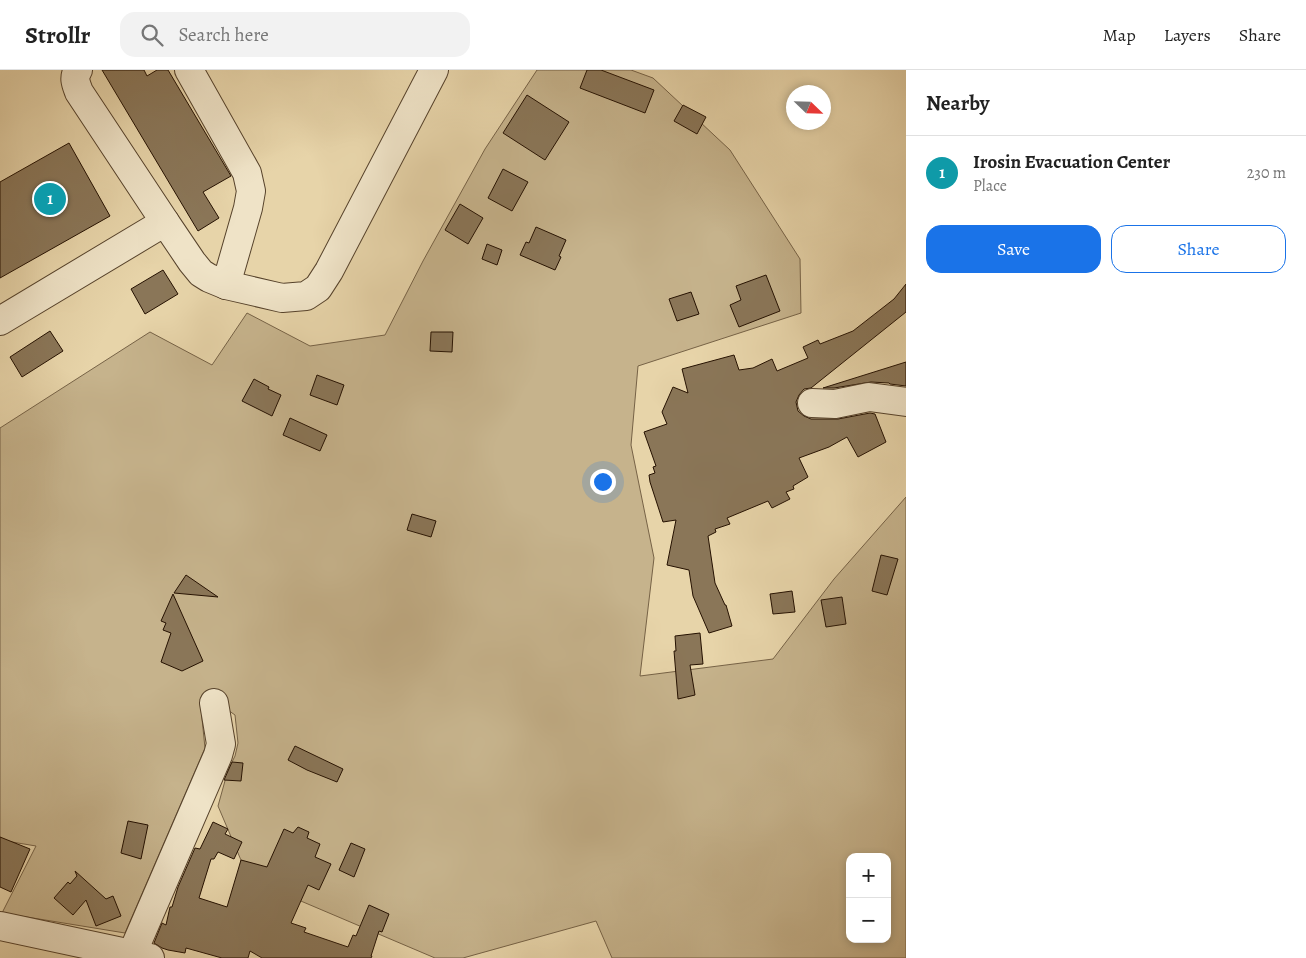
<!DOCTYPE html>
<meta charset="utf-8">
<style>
body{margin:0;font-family:Alegreya,serif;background:#f2f2f2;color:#222}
.controls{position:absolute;right:15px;bottom:15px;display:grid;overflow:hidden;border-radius:10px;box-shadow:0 2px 8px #0003}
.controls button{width:45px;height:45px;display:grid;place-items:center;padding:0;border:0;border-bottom:1px solid #e0e0e0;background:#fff;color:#222;font:25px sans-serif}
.compass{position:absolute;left:786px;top:15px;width:45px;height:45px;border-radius:50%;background:#fff;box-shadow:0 2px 8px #0003;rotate:113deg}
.you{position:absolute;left:602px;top:411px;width:18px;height:18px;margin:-12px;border:4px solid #fff;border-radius:50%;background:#1a73e8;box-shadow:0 0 0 8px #1a73e833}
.badge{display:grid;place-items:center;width:32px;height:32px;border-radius:50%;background:#1a73e8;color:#fff;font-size:16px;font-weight:700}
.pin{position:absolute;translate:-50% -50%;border:2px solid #fff;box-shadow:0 1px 5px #0006}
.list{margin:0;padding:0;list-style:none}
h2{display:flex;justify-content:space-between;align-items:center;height:65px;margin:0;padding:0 20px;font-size:21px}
h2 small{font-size:16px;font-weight:400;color:#767676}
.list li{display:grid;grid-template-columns:32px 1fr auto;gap:15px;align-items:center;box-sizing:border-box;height:75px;padding:0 20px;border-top:1px solid #e0e0e0}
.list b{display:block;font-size:19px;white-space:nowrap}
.list p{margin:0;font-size:16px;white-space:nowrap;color:#767676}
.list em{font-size:16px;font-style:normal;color:#767676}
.actions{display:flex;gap:10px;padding:15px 20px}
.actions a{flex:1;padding:11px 0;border:1px solid #1a73e8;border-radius:15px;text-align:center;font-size:18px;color:#1a73e8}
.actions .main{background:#1a73e8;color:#fff}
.icon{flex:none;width:28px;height:28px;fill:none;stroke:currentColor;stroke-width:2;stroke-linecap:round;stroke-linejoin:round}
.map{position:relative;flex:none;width:906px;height:888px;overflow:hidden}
header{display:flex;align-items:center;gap:30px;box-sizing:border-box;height:70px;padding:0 25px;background:#fff;border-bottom:1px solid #e0e0e0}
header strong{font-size:24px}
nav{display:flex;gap:28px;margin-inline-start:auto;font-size:18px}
.search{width:350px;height:45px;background:#f2f2f2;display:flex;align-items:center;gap:12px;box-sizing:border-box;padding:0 18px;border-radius:15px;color:#767676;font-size:19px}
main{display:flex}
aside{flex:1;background:#fff}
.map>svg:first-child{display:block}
</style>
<header>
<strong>Strollr</strong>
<div class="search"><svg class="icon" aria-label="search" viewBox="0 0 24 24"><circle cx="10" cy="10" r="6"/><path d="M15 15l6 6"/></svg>Search here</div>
<nav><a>Map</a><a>Layers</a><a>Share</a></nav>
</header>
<main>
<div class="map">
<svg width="906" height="888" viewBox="0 0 906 888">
<rect width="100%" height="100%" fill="#e7d4a9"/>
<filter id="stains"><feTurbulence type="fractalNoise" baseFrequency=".004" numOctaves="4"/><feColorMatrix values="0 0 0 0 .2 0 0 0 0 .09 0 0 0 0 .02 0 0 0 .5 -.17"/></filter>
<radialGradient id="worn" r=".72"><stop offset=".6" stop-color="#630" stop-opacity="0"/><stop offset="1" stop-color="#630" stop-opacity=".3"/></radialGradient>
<!-- green -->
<path fill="#c6b38c" stroke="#766246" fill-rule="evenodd" d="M 537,0 L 631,0 L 653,8 L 730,80 L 800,189 L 801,243 L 638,296 L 631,375 L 654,488 L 640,606 L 773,589 L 834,509 L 906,427 L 906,888 L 612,888 L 596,851 L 463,888 L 435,888 L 249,809 L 218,736 L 228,700 L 235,686 L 238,673 L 235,645 L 212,629 L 200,629 L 205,678 L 125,863 L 2,843 L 36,776 L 0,770 L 0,358 L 150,262 L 212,295 L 247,243 L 310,276 L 385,265 L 423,191 L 485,79 ZM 850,787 L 887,787 L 887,869 L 850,869 Z"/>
<!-- building -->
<g fill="#8a7658" stroke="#251101">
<path d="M 102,0 L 144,0 L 147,6 L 157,0 L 168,0 L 231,106 L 203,122 L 219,148 L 198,161 Z"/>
<path d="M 587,0 L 601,0 L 654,20 L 645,43 L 580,18 Z"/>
<path d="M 527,25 L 569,52 L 545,90 L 503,63 Z"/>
<path d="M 683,35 L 706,47 L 697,64 L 674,51 Z"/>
<path d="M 69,73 L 110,146 L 0,208 L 0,112 Z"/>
<path d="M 503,99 L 528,112 L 512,141 L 488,128 Z"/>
<path d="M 460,134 L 483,148 L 468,174 L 445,160 Z"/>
<path d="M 536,157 L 566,170 L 559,186 L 561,187 L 555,200 L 520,185 L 526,172 L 529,173 Z"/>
<path d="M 487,174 L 502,180 L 497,195 L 482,189 Z"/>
<path d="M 163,200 L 178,224 L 145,244 L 131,219 Z"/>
<path d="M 766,205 L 780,241 L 739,257 L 730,235 L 741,230 L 736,216 Z"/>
<path d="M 906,214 L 906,242 L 811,318 L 804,319 L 799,325 L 796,332 L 798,341 L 804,346 L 811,349 L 838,349 L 870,343 L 875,344 L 886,372 L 858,387 L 847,367 L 829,377 L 799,388 L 808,407 L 793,416 L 794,419 L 786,422 L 790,429 L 772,438 L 768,431 L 727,448 L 730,454 L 715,459 L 716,462 L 708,466 L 715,513 L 725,535 L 726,535 L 732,556 L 709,563 L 693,526 L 689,500 L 667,495 L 676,450 L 663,452 L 650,412 L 649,405 L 655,403 L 653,397 L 656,396 L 644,362 L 667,354 L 662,342 L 673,317 L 688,323 L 682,299 L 734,285 L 739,300 L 753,298 L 772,289 L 777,301 L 808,288 L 803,277 L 818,270 L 820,274 L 853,261 L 894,229 Z"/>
<path d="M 691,222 L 699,244 L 677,251 L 669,229 Z"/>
<path d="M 50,261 L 63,281 L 22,307 L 10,287 Z"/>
<path d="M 431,262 L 453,262 L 452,282 L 430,281 Z"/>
<path d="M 906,292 L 906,316 L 890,314 L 889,313 L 871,312 L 834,318 L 823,318 Z"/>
<path d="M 317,305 L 344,315 L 337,335 L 310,325 Z"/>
<path d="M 254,309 L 269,317 L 268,319 L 281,325 L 272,346 L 242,331 Z"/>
<path d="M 290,348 L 327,365 L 320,381 L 283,365 Z"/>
<path d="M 412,444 L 436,451 L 431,467 L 407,460 Z"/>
<path d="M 881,485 L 898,489 L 887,525 L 872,521 Z"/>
<path d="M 186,505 L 218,527 L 174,523 Z"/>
<path d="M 792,521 L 795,542 L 773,544 L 770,524 Z"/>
<path d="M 173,524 L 203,591 L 182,601 L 161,592 L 171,563 L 163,560 L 166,553 L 161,551 Z"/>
<path d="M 842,527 L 846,554 L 826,557 L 821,530 Z"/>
<path d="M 700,563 L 703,594 L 690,595 L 695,625 L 678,629 L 674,581 L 676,581 L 675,566 Z"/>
<path d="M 295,676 L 343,699 L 337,712 L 307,700 L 288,690 Z"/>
<path d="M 232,692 L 243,693 L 241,711 L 224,710 Z"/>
<path d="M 128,751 L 148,755 L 141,789 L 121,783 Z"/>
<path d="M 213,752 L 228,759 L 225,764 L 242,772 L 234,789 L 218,782 L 214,789 L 211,789 L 199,828 L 227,837 L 241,790 L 267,797 L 284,759 L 293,763 L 298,757 L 309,762 L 307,768 L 320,774 L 315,787 L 331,794 L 319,820 L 308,815 L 291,853 L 306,858 L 304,862 L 348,877 L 353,865 L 356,866 L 369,835 L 389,844 L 382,862 L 379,861 L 371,886 L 372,886 L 371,888 L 262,888 L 250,881 L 248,888 L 222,888 L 186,878 L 185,883 L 168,880 L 162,878 L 154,873 L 162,853 L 166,855 L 170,837 L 172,837 L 178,817 L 195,778 L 200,779 Z"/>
<path d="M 0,767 L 30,779 L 11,822 L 0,817 Z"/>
<path d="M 351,773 L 365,779 L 354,807 L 339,800 Z"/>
<path d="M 75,801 L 106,829 L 113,826 L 121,846 L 96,856 L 86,830 L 73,845 L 54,828 L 68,812 L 70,814 L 77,806 Z"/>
</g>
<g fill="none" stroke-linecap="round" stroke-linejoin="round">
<!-- minor casing -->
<g stroke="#56422b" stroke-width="30">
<g id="minor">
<path d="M 78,0 C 73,8 76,14 79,22 L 165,152"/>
<path d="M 189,0 L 247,103 L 251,121 L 248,138 L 226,215"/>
<path d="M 0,251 L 165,152 L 192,192 L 201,203 L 209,208 L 226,215 L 282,228 L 306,226 L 318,218 L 329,201 L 434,0"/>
<path d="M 812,333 L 835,334 L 869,327 L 906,332"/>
<path d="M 0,856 L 150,888"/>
<path d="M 132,884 L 218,685 L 221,674 L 214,633"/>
</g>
</g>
<!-- minor -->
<use href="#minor" stroke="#efe3c7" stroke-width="28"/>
</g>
<rect width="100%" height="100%" filter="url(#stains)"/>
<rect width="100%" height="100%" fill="url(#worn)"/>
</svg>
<div class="controls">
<button>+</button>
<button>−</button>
</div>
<svg class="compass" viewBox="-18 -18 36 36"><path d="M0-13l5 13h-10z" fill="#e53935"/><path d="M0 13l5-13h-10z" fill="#767676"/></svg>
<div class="you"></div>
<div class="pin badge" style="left:50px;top:129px;background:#0f9aa8">1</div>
</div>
<aside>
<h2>Nearby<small></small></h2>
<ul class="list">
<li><span class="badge" style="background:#0f9aa8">1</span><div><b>Irosin Evacuation Center</b><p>Place</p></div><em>230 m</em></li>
</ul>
<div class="actions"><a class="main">Save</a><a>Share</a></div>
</aside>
</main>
